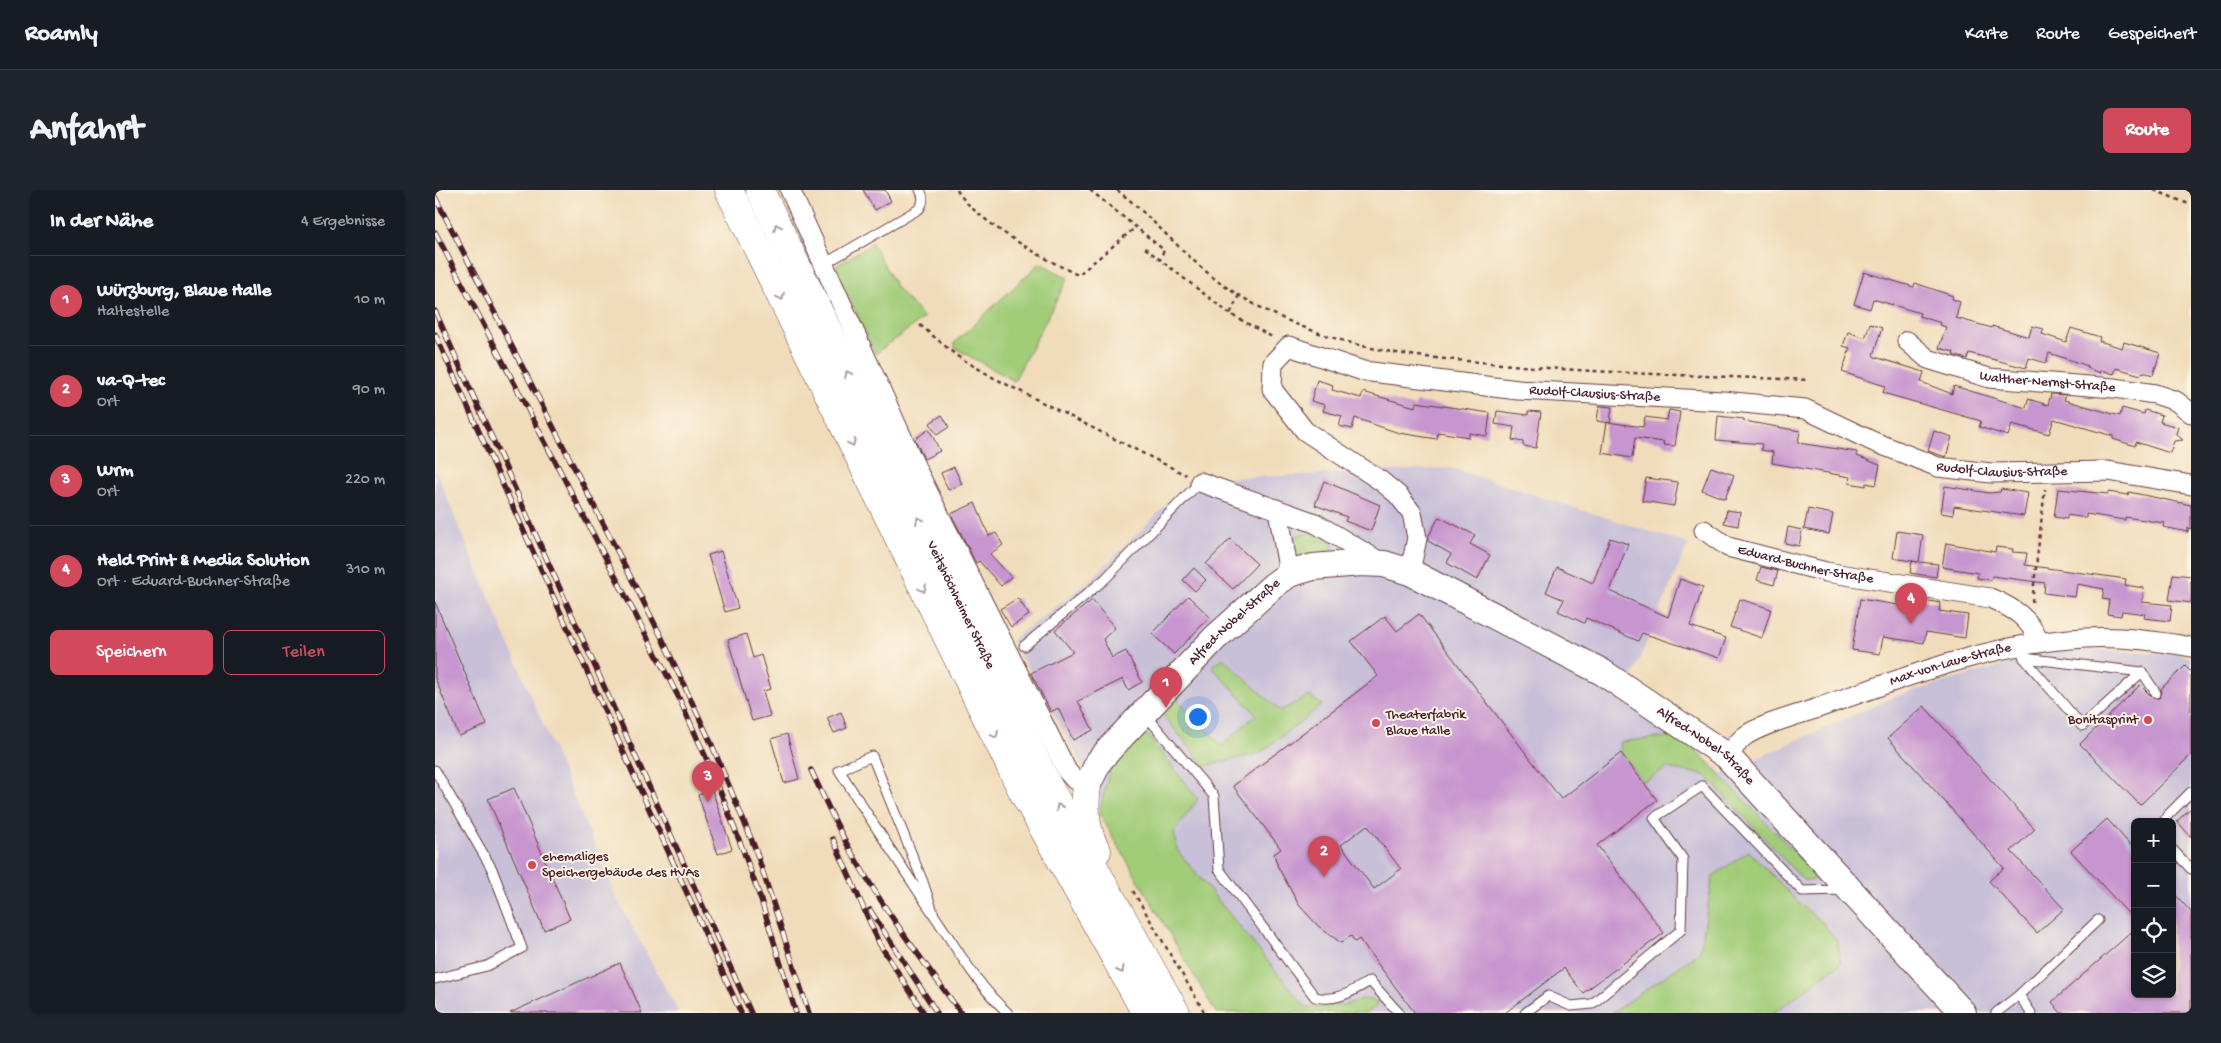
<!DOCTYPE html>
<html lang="de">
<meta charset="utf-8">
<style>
body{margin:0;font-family:"Gochi Hand",sans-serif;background:#20242c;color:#f1f3f6}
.controls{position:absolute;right:15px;bottom:15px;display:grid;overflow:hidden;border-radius:8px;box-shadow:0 1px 4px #0004}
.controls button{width:45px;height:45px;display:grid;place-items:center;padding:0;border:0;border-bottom:1px solid #363941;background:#171b24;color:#f1f3f6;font:25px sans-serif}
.you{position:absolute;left:762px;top:526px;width:18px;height:18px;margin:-12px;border:4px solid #fff;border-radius:50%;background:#1a73e8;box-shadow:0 0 0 8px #1a73e833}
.badge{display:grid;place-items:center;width:32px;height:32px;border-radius:50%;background:#d1495b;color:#fff;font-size:16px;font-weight:700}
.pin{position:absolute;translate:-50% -41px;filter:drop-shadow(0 1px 2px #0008)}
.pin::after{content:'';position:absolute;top:26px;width:18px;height:15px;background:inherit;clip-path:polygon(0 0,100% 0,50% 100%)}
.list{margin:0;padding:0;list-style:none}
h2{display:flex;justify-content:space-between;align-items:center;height:65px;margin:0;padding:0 20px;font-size:21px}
h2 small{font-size:16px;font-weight:400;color:#9ea1a6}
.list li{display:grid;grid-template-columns:32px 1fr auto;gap:15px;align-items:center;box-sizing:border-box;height:90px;padding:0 20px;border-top:1px solid #363941}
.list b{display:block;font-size:19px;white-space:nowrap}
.list p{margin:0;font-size:16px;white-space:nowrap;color:#9ea1a6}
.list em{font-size:16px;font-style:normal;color:#9ea1a6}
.actions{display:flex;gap:10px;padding:15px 20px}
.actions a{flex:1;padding:11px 0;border:1px solid #d1495b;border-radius:8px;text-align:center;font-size:18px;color:#d1495b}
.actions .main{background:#d1495b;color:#fff}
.icon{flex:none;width:28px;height:28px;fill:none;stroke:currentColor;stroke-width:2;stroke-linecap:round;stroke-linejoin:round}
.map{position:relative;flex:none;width:1756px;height:823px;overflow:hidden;border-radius:8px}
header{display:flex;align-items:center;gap:30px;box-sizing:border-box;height:70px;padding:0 25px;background:#171b24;border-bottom:1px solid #363941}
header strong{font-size:24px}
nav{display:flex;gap:28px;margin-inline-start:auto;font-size:18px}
.intro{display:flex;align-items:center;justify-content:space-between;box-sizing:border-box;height:120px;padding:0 30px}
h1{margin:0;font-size:35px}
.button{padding:12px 22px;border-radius:8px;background:#d1495b;color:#fff;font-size:18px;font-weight:700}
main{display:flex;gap:30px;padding:0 30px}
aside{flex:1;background:#171b24;border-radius:8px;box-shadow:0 1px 4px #0004}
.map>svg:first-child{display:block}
</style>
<header>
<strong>Roamly</strong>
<nav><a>Karte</a><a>Route</a><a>Gespeichert</a></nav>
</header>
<div class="intro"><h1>Anfahrt</h1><a class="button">Route</a></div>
<main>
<aside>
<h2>In der Nähe<small>4 Ergebnisse</small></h2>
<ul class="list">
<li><span class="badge">1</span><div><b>Würzburg, Blaue Halle</b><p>Haltestelle</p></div><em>10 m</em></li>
<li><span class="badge">2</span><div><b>va-Q-tec</b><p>Ort</p></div><em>90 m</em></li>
<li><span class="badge">3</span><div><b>Wrm</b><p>Ort</p></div><em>220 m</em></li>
<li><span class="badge">4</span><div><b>Held Print &amp; Media Solution</b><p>Ort · Eduard-Buchner-Straße</p></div><em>310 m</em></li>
</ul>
<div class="actions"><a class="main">Speichern</a><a>Teilen</a></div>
</aside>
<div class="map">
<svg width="1756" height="823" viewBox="0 0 1756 823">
<rect width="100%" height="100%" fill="#fcf5e5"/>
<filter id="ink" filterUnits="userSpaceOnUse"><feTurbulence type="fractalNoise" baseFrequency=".02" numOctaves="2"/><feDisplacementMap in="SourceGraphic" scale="10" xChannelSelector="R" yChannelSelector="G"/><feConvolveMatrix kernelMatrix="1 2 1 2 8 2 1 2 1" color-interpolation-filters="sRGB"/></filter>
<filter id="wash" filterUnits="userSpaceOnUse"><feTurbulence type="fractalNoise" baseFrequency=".0096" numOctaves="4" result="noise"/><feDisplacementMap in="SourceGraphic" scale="20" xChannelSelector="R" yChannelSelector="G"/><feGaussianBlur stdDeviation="1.12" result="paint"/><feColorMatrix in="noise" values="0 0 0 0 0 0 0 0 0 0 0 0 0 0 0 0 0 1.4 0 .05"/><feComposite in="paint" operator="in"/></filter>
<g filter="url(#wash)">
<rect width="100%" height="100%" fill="#f0dcba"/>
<!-- industrial -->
<g fill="#c8bfd8" fill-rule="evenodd">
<path d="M 1016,278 L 1253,354 L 1187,510 L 1262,561 L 1287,584 L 1461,506 L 1630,458 L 1743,464 L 1756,468 L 1756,823 L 787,823 L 577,450 L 654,392 L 756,290 ZM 1700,632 L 1737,632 L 1737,804 L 1700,804 Z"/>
<path d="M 0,280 L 183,711 L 244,823 L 0,823 Z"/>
</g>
<!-- green -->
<g fill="#a1cc78" stroke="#767652">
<path d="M 437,53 L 462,98 L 489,128 L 440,164 L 400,77 Z"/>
<path d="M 605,73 L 633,88 L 579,191 L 520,158 L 520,152 Z"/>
<path d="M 879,343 L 898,354 L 898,359 C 891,365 871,368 863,364 L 858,354 C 860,343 869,344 879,343 Z"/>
<path d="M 788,468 L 845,521 L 874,506 L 887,515 L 825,563 L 770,576 L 727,524 L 742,509 L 787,556 L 821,524 L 777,477 Z"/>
<path d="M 709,541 L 763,609 L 739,642 L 742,660 L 871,818 L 909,815 L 927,809 L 941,811 L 943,815 L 932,823 L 781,823 L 664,623 L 675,579 L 694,555 Z"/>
<path d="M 1240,546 L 1262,561 L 1385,689 L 1368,690 L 1270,585 L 1233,578 L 1208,592 L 1186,563 L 1185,552 Z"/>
<path d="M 1314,661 L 1369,718 L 1388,733 L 1402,751 L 1406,773 L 1338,823 L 1177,823 L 1265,762 L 1278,686 Z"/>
</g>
<g id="blocks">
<!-- building -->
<g fill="#c795cf" fill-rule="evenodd">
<path d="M 428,0 L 450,0 L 456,11 L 440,20 Z"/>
<path d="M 1429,82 L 1479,97 L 1480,93 L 1518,106 L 1517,109 L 1525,112 L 1521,128 L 1557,138 L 1557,136 L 1594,147 L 1597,136 L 1609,139 L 1607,144 L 1631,152 L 1636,138 L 1665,147 L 1664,151 L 1687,158 L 1689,152 L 1725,163 L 1718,185 L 1708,182 L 1706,185 L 1681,178 L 1679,184 L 1666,180 L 1666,183 L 1652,178 L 1653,176 L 1614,163 L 1611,173 L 1594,168 L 1591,178 L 1534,163 L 1532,169 L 1518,165 L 1519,162 L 1504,158 L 1511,137 L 1505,135 L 1506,133 L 1484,126 L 1485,123 L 1438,109 L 1435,119 L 1419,114 Z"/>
<path d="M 1435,134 L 1447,138 L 1438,165 L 1440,167 L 1489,182 L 1486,192 L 1517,204 L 1519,196 L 1591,218 L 1593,209 L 1613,215 L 1616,204 L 1631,205 L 1629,210 L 1685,226 L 1687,218 L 1709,224 L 1710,220 L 1727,225 L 1725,232 L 1743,237 L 1741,244 L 1748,250 L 1739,251 L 1735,263 L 1701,252 L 1700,256 L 1678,249 L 1678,246 L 1619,229 L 1614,244 L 1577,234 L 1573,246 L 1544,237 L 1546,231 L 1448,203 L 1450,196 L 1407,182 L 1415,158 L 1408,156 L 1413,142 L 1430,148 Z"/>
<path d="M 882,190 L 898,195 L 897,200 L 926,208 L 928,202 L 980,217 L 981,212 L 1055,223 L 1052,246 L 1034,243 L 1034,247 L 1003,242 L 1002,249 L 964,243 L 920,228 L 917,239 L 904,236 L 907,226 L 888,221 L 890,215 L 876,211 Z"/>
<path d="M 1164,216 L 1177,217 L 1175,233 L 1162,231 Z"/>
<path d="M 1234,220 L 1245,222 L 1240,256 L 1228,255 L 1229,252 L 1200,248 L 1197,268 L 1167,263 L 1172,232 L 1208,237 L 1210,227 L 1232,230 Z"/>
<path d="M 1062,221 L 1093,225 L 1093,221 L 1106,222 L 1101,258 L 1088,256 L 1088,252 L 1077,250 L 1079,237 L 1060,234 Z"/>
<path d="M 507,225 L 514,237 L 502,245 L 495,233 Z"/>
<path d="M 1283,226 L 1309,229 L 1309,231 L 1365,241 L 1363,253 L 1422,262 L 1422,266 L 1445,275 L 1441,295 L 1431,293 L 1431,296 L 1414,293 L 1415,287 L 1337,273 L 1338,262 L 1326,260 L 1327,254 L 1281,250 Z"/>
<path d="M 494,239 L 505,261 L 489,269 L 480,249 Z"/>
<path d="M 1499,241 L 1517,247 L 1511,267 L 1493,261 Z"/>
<path d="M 519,277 L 527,294 L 513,300 L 506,283 Z"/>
<path d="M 1276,277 L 1299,285 L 1290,309 L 1267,300 Z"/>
<path d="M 1211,288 L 1243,292 L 1239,316 L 1207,311 Z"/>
<path d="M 889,291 L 945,315 L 936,341 L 910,331 L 912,327 L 880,315 Z"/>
<path d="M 1510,296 L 1554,303 L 1565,302 L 1566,299 L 1593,303 L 1589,326 L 1519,316 L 1518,325 L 1506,323 Z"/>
<path d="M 1623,299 L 1673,304 L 1673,302 L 1693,305 L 1694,302 L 1756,315 L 1756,339 L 1753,338 L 1753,342 L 1728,337 L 1729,333 L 1690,327 L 1690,330 L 1651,324 L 1651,328 L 1632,325 L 1632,329 L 1619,327 Z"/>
<path d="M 540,313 L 554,346 L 561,343 L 568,355 L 555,364 L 576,387 L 566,396 L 544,371 L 541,373 L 516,324 Z"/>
<path d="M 1373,319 L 1398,324 L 1394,344 L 1369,339 Z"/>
<path d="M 1292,320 L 1305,322 L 1303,336 L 1289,333 Z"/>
<path d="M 1004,327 L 1040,345 L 1035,354 L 1055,365 L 1042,390 L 1012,373 L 1016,364 L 993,351 L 993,347 Z"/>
<path d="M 1353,337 L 1367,340 L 1364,356 L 1350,353 Z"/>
<path d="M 1462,341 L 1488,345 L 1484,372 L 1503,374 L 1501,387 L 1475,383 L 1477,371 L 1483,372 L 1458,368 Z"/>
<path d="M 1175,348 L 1193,354 L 1175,401 L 1233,427 L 1245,389 L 1268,397 L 1255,436 L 1291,448 L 1284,468 L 1207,443 L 1203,451 L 1151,428 L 1149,433 L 1123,421 L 1129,410 L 1111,402 L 1122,377 L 1158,393 Z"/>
<path d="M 795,349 L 822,374 L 798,399 L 771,374 Z"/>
<path d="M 1511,353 L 1560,362 L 1561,357 L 1578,359 L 1577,362 L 1592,363 L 1590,375 L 1691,389 L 1690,395 L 1709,398 L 1707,412 L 1737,415 L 1735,431 L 1709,428 L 1710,424 L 1687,421 L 1686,426 L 1672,424 L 1674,410 L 1667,409 L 1669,399 L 1642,394 L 1640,407 L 1609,403 L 1610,393 L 1557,386 L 1556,390 L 1542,388 L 1543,383 L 1507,377 Z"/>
<path d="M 286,361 L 303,418 L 290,422 L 273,365 Z"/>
<path d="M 1326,377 L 1343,381 L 1339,395 L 1322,390 Z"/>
<path d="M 759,378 L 771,390 L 760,401 L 748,390 Z"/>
<path d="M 1738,384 L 1756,386 L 1756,413 L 1734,410 Z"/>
<path d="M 753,406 L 775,427 L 739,464 L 717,444 Z"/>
<path d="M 583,408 L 594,425 L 576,437 L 565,419 Z"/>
<path d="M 1305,409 L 1336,419 L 1327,448 L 1295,437 Z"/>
<path d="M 1425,409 L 1482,418 L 1484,409 L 1505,413 L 1504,421 L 1533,425 L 1530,448 L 1491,442 L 1489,453 L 1448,447 L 1445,464 L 1417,460 Z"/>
<path d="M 657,410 L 680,438 L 668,449 L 677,468 L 691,461 L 707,492 L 693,500 L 688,489 L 643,511 L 658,540 L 638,550 L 623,518 L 616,522 L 596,483 L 638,462 L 620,440 Z"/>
<path d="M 0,412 L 52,535 L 24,546 L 0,488 Z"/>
<path d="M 984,424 L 1126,609 L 1186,563 L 1222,610 L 1162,655 L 1229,743 L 1148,803 L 1129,778 L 1070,823 L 980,823 L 924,749 L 920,752 L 916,746 L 906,753 L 883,736 L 864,715 L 843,677 L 839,664 L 846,659 L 798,596 L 943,486 L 916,451 L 950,426 L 962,441 ZM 932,635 L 966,679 L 939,699 L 906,655 Z"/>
<path d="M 311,444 L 318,468 L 326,465 L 336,499 L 328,501 L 335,526 L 317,531 L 293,450 Z"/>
<path d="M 1750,476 L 1756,482 L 1756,565 L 1705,615 L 1645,554 L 1705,495 L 1718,508 L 1724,508 L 1727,503 L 1726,499 Z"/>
<path d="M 1489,516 L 1600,639 L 1576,661 L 1629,719 L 1602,743 L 1554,691 L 1569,678 L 1453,548 Z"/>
<path d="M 406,522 L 412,538 L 399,543 L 392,528 Z"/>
<path d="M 352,544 L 364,589 L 349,593 L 336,549 Z"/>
<path d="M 79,598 L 135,729 L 109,740 L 53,609 Z"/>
<path d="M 277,600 L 297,659 L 283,664 L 263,605 Z"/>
<path d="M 1756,618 L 1756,647 L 1742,631 Z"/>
<path d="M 1672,629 L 1700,660 L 1700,731 L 1636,661 Z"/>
<path d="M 1737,701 L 1756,722 L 1756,823 L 1626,823 L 1617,812 L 1700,739 L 1700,804 L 1737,804 Z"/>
<path d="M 185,773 L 207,823 L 75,823 Z"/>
</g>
</g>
</g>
<g filter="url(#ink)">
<use href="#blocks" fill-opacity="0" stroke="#633b40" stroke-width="1"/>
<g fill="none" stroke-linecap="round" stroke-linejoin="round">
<!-- lane casing -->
<g stroke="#633b40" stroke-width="11">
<g id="lane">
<path d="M 389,74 L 484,19 C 489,12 489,7 485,0"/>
<path d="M 589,456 L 670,389 L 765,292"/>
<path d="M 1585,456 L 1589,468 L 1647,536 L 1707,482 L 1721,503"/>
<path d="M 1589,468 L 1707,482"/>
<path d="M 710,524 L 779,606 L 784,679 L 880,807 C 902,812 916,802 935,791 L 964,823"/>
<path d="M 0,580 L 57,679 L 87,758 L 52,776 L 0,789"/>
<path d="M 1729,632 L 1732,626 L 1756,602"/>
<path d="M 1737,659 L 1756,679"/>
<path d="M 499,725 L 488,692 L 437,566 L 404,580 C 435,629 467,677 499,725 C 522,759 542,795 573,823"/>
<path d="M 1584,805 L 1663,730"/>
<path d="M 1090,823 L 1113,806 L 1136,816 L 1157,814 L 1246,740 L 1248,669 L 1219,628 L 1267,596 L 1367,701 L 1408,700"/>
<path d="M 1561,823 L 1584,805 L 1596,823"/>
</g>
</g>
<!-- street casing -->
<g stroke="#633b40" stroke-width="21">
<g id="street">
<path d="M 355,0 L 482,280 L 632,581 L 639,589 L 652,596"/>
<path id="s1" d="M 1472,151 L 1493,169 L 1554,188 L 1679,198 L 1720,204 L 1741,211 L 1756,223"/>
<path d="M 765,292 L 880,333 L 947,373"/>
<path d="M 843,320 L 854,384"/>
<path id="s2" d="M 1269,340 L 1293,357 L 1391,382 L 1555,408 C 1578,418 1596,428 1604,453"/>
<path id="s3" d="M 975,382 L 982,348 L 977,323 L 963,305 L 946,291 L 870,241 L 837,199 L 838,173 L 854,156 L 928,181 L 1083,200 L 1288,211 L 1370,219 L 1437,251 L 1503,277 L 1556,283 L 1673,281 L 1756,295"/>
<path id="s4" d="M 1292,566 C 1298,560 1303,551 1310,546 C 1325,535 1362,525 1380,519 C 1467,488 1558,452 1651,448 C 1686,446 1722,451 1756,457"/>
</g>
</g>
<!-- secondary casing -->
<g stroke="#633b40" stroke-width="28">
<g id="secondary">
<path id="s5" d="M 652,596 L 664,571 L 679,554 L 780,448 L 839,395 L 854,384 L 878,377 L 926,373 L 949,374 L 975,382 L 1167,482 L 1292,566 L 1528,823"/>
</g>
</g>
<!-- highway casing -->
<g stroke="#633b40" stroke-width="29">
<g id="highway">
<path d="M 294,0 L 588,602 L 711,823"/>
<path id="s6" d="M 325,0 L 613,596 L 741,823"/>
<path d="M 652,596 C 649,618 650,642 662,661"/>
</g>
</g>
<!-- path -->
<g stroke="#633b40" stroke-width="2.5" stroke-dasharray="4 4" stroke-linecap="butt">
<path d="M 522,0 C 539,30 611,70 643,85 L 701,37"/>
<path d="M 655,0 L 729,60 L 725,70"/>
<path d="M 682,0 C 724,32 760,80 805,106 C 847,131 894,149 941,159 C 987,169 1041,171 1087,176 C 1183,184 1278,186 1374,190"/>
<path d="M 1719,0 L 1756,15"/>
<path d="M 710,58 L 795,124"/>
<path d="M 804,105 L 795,124 L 839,148"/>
<path d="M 485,135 L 522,166 L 559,188 L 751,285"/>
<path d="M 1597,412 L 1610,299"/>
<path d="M 698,701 L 770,823"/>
</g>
<!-- lane -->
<use href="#lane" stroke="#fff" stroke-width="9"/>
<!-- street -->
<use href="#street" stroke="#fff" stroke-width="19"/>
<!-- secondary -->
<use href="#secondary" stroke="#fff" stroke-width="26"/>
<!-- highway -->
<use href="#highway" stroke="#fff" stroke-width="28"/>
<!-- rail casing -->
<g stroke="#4a1f2b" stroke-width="5.5">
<g id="rail">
<path d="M 0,7 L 226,446 L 277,555 L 320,658 L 374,823"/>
<path d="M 0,42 L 244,508 L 278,583 L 308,660 L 326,710 L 361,823"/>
<path d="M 0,121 L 316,823"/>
<path d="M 0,144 L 306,823"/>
<path d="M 376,580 C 391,612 405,645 424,675 C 454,727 491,775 526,823"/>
<path d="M 398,649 L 444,753 L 489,823"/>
<path d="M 435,720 L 502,823"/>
</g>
</g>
<!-- rail -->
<use href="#rail" stroke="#fcf5e5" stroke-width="4" stroke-dasharray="11" stroke-linecap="butt"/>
</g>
<!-- one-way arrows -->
<defs><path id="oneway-chevron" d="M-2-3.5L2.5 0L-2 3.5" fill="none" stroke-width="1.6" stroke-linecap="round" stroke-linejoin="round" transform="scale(1.25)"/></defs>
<g stroke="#ae9aa0">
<use href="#oneway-chevron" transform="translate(342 37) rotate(-115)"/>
<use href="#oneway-chevron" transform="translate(346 107) rotate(64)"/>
<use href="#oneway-chevron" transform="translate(413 184) rotate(-116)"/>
<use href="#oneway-chevron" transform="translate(417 253) rotate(64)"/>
<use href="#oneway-chevron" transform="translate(484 330) rotate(-115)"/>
<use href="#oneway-chevron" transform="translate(488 399) rotate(64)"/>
<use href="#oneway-chevron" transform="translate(560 545) rotate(64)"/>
<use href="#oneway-chevron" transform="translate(624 617) rotate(-119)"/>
<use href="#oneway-chevron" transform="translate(686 780) rotate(60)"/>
</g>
</g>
<!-- markers -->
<g fill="#d1495b" stroke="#fcf5e5" stroke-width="2">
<circle cx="1713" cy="530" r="5"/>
<circle cx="941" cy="533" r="5"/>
<circle cx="97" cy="675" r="5"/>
</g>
<g text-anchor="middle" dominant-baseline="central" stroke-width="4" stroke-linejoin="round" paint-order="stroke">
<!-- street labels -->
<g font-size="14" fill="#4a1f2b" stroke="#fcf5e5">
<text stroke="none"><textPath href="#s1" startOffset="150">Walther-Nernst-Straße</textPath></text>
<text stroke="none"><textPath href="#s3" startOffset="610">Rudolf-Clausius-Straße</textPath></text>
<text stroke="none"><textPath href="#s3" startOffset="1030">Rudolf-Clausius-Straße</textPath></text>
<text stroke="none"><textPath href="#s2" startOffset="109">Eduard-Buchner-Straße</textPath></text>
<text stroke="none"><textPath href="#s6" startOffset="461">Veitshöchheimer Straße</textPath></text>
<text stroke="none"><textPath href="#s5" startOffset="222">Alfred-Nobel-Straße</textPath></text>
<text stroke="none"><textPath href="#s4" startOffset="245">Max-von-Laue-Straße</textPath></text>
<text stroke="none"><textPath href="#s5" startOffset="762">Alfred-Nobel-Straße</textPath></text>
</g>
<!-- poi labels -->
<g font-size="14" fill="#4a1f2b" stroke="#fcf5e5" text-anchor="start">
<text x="951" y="525">Theaterfabrik<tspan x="951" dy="16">Blaue Halle</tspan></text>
<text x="1703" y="530" text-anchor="end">Bonitasprint</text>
<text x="107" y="667">ehemaliges<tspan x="107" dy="16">Speichergebäude des HVAs</tspan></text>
</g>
</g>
</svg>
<div class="controls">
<button>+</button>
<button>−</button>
<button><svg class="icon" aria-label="locate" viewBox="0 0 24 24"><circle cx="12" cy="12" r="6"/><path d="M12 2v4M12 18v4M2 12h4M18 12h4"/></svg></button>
<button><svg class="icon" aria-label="layers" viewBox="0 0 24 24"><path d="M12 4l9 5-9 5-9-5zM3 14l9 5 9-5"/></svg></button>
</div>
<div class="you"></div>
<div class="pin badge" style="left:731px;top:518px">1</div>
<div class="pin badge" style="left:889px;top:687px">2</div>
<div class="pin badge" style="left:273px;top:612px">3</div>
<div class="pin badge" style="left:1476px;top:434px">4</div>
</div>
</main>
